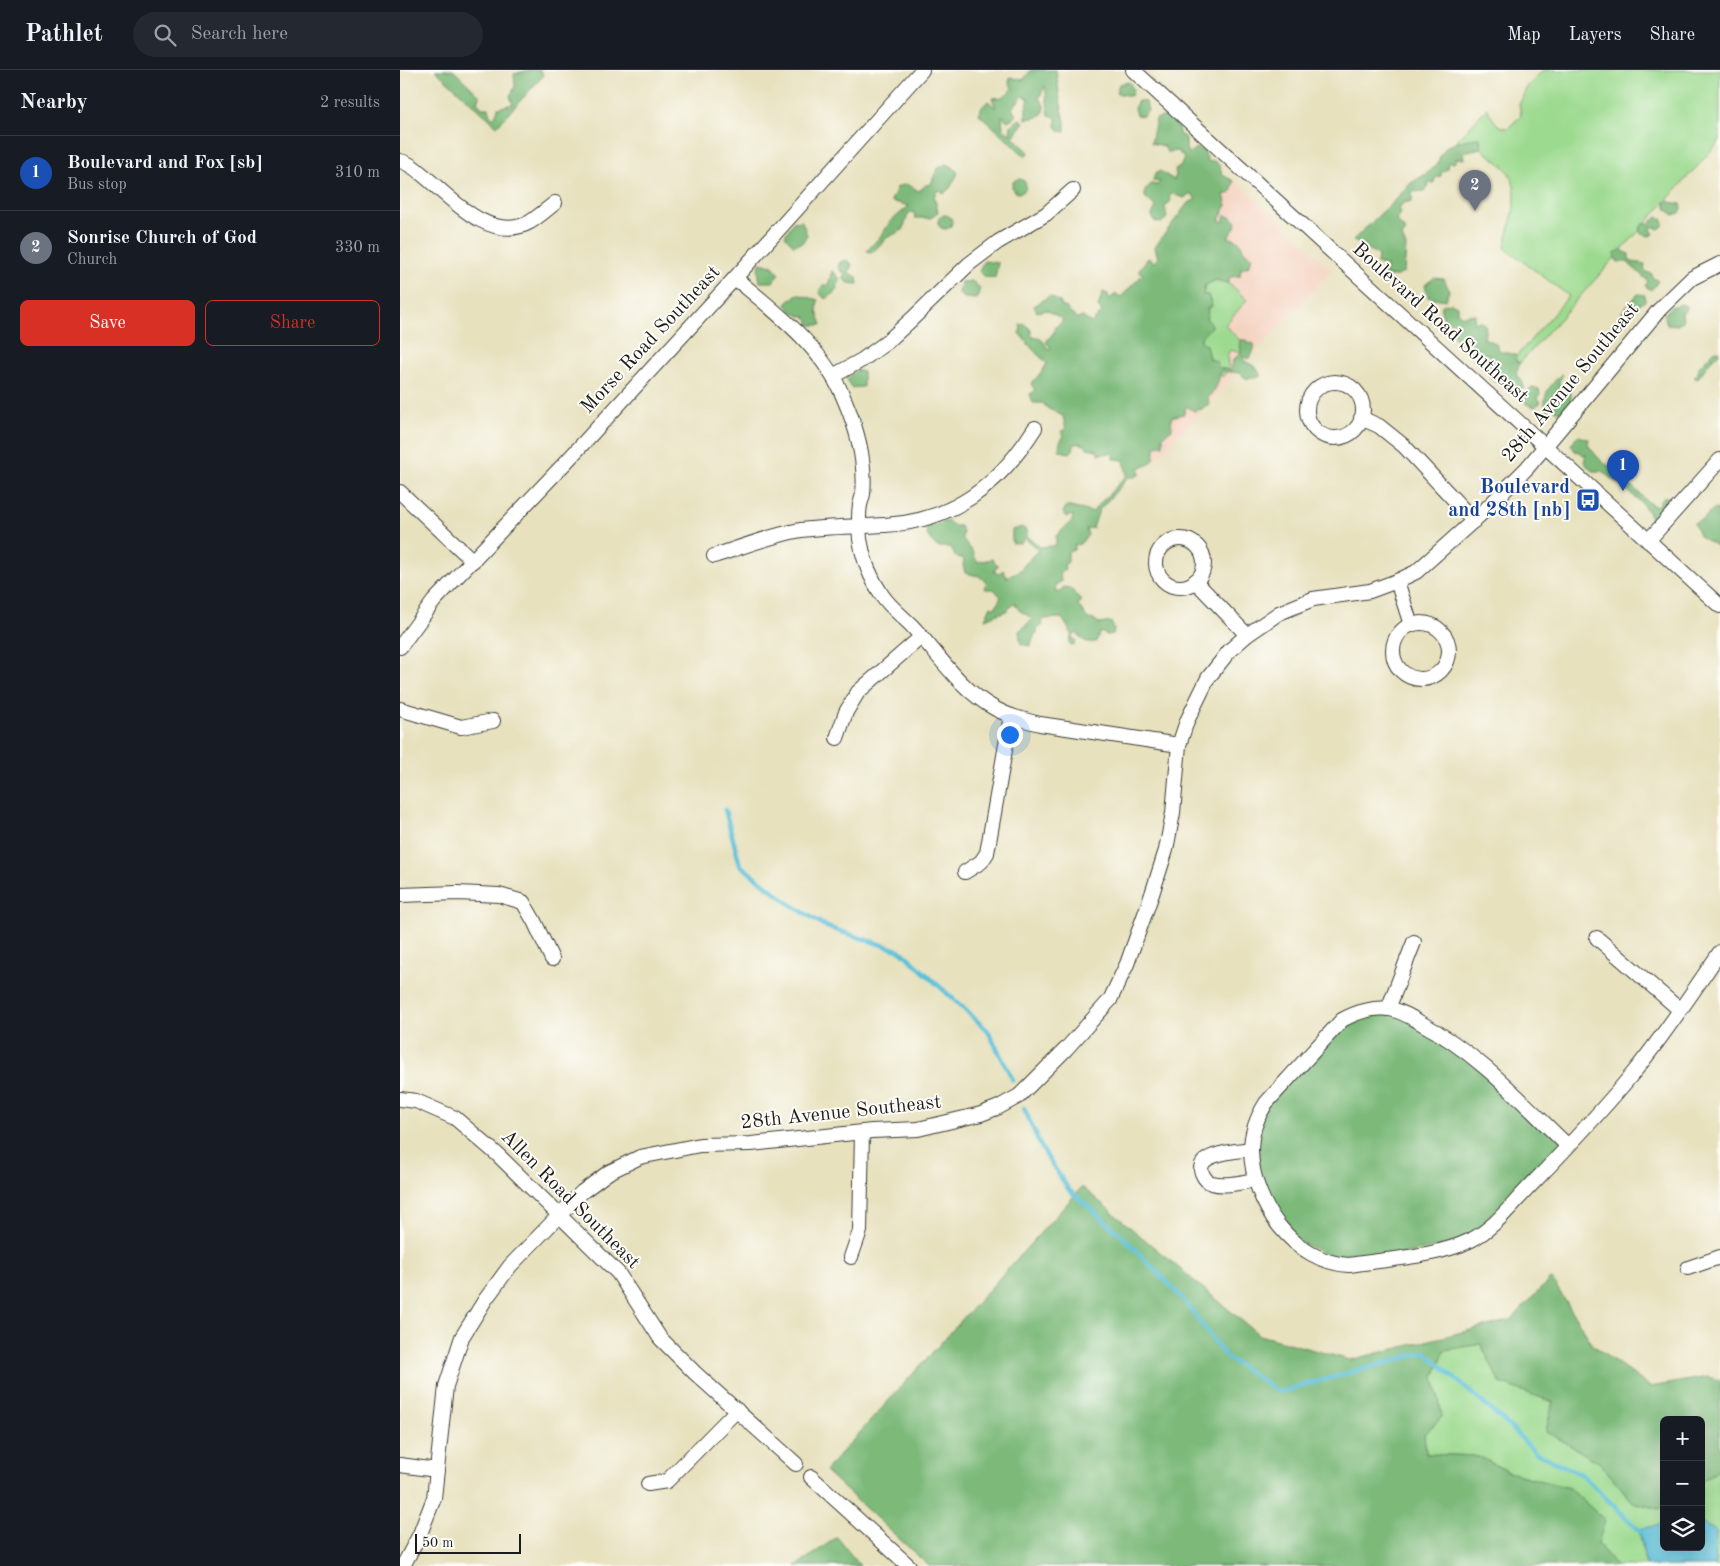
<!DOCTYPE html>
<meta charset="utf-8">
<style>
body{margin:0;font-family:"Old Standard TT",serif;background:#242831;color:#f1f3f6}
.controls{position:absolute;right:15px;bottom:15px;display:grid;overflow:hidden;border-radius:8px;box-shadow:0 5px 20px #0002}
.controls button{width:45px;height:45px;display:grid;place-items:center;padding:0;border:0;border-bottom:1px solid #363941;background:#171b24;color:#f1f3f6;font:25px sans-serif}
.scale{position:absolute;left:15px;bottom:12px;width:106px;box-sizing:border-box;padding-left:5px;border:2px solid #1c1c1c;border-top:0;font-size:14px;line-height:18px;white-space:nowrap;color:#1c1c1c;-webkit-text-stroke:4px #fdfcf7;paint-order:stroke}
.you{position:absolute;left:609px;top:664px;width:18px;height:18px;margin:-12px;border:4px solid #fff;border-radius:50%;background:#1a73e8;box-shadow:0 0 0 8px #1a73e833}
.badge{display:grid;place-items:center;width:32px;height:32px;border-radius:50%;background:#d93025;color:#fff;font-size:16px;font-weight:700}
.pin{position:absolute;translate:-50% -41px;filter:drop-shadow(0 1px 2px #0008)}
.pin::after{content:'';position:absolute;top:26px;width:18px;height:15px;background:inherit;clip-path:polygon(0 0,100% 0,50% 100%)}
.list{margin:0;padding:0;list-style:none}
h2{display:flex;justify-content:space-between;align-items:center;height:65px;margin:0;padding:0 20px;font-size:21px}
h2 small{font-size:16px;font-weight:400;color:#9ea1a6}
.list li{display:grid;grid-template-columns:32px 1fr auto;gap:15px;align-items:center;box-sizing:border-box;height:75px;padding:0 20px;border-top:1px solid #363941}
.list b{display:block;font-size:19px;white-space:nowrap}
.list p{margin:0;font-size:16px;white-space:nowrap;color:#9ea1a6}
.list em{font-size:16px;font-style:normal;color:#9ea1a6}
.actions{display:flex;gap:10px;padding:15px 20px}
.actions a{flex:1;padding:11px 0;border:1px solid #d93025;border-radius:8px;text-align:center;font-size:18px;color:#d93025}
.actions .main{background:#d93025;color:#fff}
.icon{flex:none;width:28px;height:28px;fill:none;stroke:currentColor;stroke-width:2;stroke-linecap:round;stroke-linejoin:round}
.map{position:relative;flex:none;width:1320px;height:1496px;overflow:hidden}
header{display:flex;align-items:center;gap:30px;box-sizing:border-box;height:70px;padding:0 25px;background:#171b24;border-bottom:1px solid #363941}
header strong{font-size:24px}
nav{display:flex;gap:28px;margin-inline-start:auto;font-size:18px}
.search{width:350px;height:45px;background:#242831;display:flex;align-items:center;gap:12px;box-sizing:border-box;padding:0 18px;border-radius:28px;color:#9ea1a6;font-size:19px}
main{display:flex}
aside{flex:1;background:#171b24}
.map>svg:first-child{display:block}
</style>
<header>
<strong>Pathlet</strong>
<div class="search"><svg class="icon" aria-label="search" viewBox="0 0 24 24"><circle cx="10" cy="10" r="6"/><path d="M15 15l6 6"/></svg>Search here</div>
<nav><a>Map</a><a>Layers</a><a>Share</a></nav>
</header>
<main>
<aside>
<h2>Nearby<small>2 results</small></h2>
<ul class="list">
<li><span class="badge" style="background:#1a4fb4">1</span><div><b>Boulevard and Fox [sb]</b><p>Bus stop</p></div><em>310 m</em></li>
<li><span class="badge" style="background:#6b7280">2</span><div><b>Sonrise Church of God</b><p>Church</p></div><em>330 m</em></li>
</ul>
<div class="actions"><a class="main">Save</a><a>Share</a></div>
</aside>
<div class="map">
<svg width="1320" height="1496" viewBox="0 0 1320 1496">
<rect width="100%" height="100%" fill="#fdfcf7"/>
<filter id="ink" filterUnits="userSpaceOnUse"><feTurbulence type="fractalNoise" baseFrequency=".02" numOctaves="2"/><feDisplacementMap in="SourceGraphic" scale="10" xChannelSelector="R" yChannelSelector="G"/><feConvolveMatrix kernelMatrix="1 2 1 2 8 2 1 2 1" color-interpolation-filters="sRGB"/></filter>
<filter id="wash" filterUnits="userSpaceOnUse"><feTurbulence type="fractalNoise" baseFrequency=".0096" numOctaves="4" result="noise"/><feDisplacementMap in="SourceGraphic" scale="20" xChannelSelector="R" yChannelSelector="G"/><feGaussianBlur stdDeviation="1.12" result="paint"/><feColorMatrix in="noise" values="0 0 0 0 0 0 0 0 0 0 0 0 0 0 0 0 0 1.4 0 .05"/><feComposite in="paint" operator="in"/></filter>
<g filter="url(#wash)">
<rect width="100%" height="100%" fill="#e7e1be"/>
<!-- built -->
<path fill="#f5d3c1" d="M 835,110 L 932,200 L 751,395 L 654,305 Z"/>
<!-- green -->
<g fill="#9cda8f" stroke="#5c7b56">
<path d="M 1143,0 L 1320,0 L 1320,71 L 1120,293 L 1115,290 L 1115,288 L 1169,226 L 1105,178 C 1109,152 1126,118 1103,96 C 1096,89 1088,85 1081,78 L 1080,68 L 1055,72 L 1087,38 C 1092,47 1097,59 1108,58 L 1121,46 L 1119,34 C 1123,29 1123,24 1126,19 C 1130,11 1138,6 1143,0 Z"/>
<path d="M 816,210 C 829,211 838,221 847,230 L 825,255 L 840,270 C 839,275 842,278 841,283 L 830,280 L 827,286 L 829,300 L 822,307 C 818,293 807,292 806,275 L 801,274 L 801,267 L 806,261 L 807,239 L 812,236 L 808,226 L 803,225 L 805,215 Z"/>
<path d="M 1081,1274 L 1100,1313 L 1153,1331 L 1146,1361 L 1200,1393 L 1233,1432 L 1260,1439 L 1264,1437 L 1264,1454 L 1239,1459 L 1246,1496 L 1216,1496 L 1198,1474 L 1169,1418 L 1109,1402 L 1078,1386 L 1026,1384 L 1024,1364 L 1042,1347 L 1034,1306 L 1045,1280 Z"/>
<path d="M 1320,1399 L 1320,1496 L 1313,1496 L 1315,1493 L 1316,1461 L 1301,1453 L 1301,1412 Z"/>
</g>
<!-- forest -->
<g fill="#7dba7a" stroke="#4c6b4b">
<path d="M 35,0 L 53,0 L 80,26 L 77,31 L 82,38 L 89,38 L 90,46 L 95,47 L 98,38 L 113,34 L 110,26 L 115,17 L 114,4 L 129,0 L 141,0 L 143,6 L 97,56 Z"/>
<path d="M 631,0 L 656,0 L 660,30 L 665,52 L 665,62 L 660,61 L 656,56 L 656,47 L 649,45 L 645,16 L 639,28 L 644,35 L 644,42 L 638,47 L 626,49 L 626,38 L 629,29 L 623,26 L 612,38 L 616,46 L 608,51 L 602,46 L 603,59 L 610,64 L 611,55 L 620,49 L 624,52 L 613,67 L 629,82 L 625,86 L 579,44 L 581,38 L 588,31 L 596,38 L 592,28 L 603,27 L 613,19 L 609,13 L 610,7 L 623,10 Z"/>
<path d="M 729,12 L 733,19 L 731,26 L 716,23 L 719,14 Z"/>
<path d="M 738,31 L 746,32 L 748,41 L 743,46 L 736,45 L 734,38 Z"/>
<path d="M 766,46 L 778,56 L 779,64 L 786,68 L 786,79 L 789,83 L 796,78 L 804,80 L 808,92 L 814,91 L 820,96 L 822,105 L 834,111 L 831,123 L 824,125 L 827,135 L 819,150 L 823,152 L 825,145 L 831,147 L 836,152 L 835,158 L 828,167 L 839,171 L 844,181 L 852,187 L 849,196 L 841,199 L 840,206 L 830,207 L 828,213 L 816,210 L 805,215 L 803,225 L 808,225 L 812,236 L 807,239 L 808,242 L 806,249 L 810,252 L 811,257 L 801,267 L 801,273 L 806,275 L 809,289 L 816,291 L 819,298 L 831,300 L 833,290 L 841,283 L 840,270 L 847,270 L 849,274 L 852,273 L 855,275 L 853,282 L 848,289 L 843,286 L 844,291 L 856,297 L 861,306 L 854,308 L 845,308 L 840,303 L 820,301 C 819,312 817,319 808,327 L 809,334 L 802,339 L 794,341 L 786,336 L 784,344 L 771,347 L 772,359 L 763,366 L 763,375 L 755,376 C 755,391 754,394 739,398 L 740,404 L 735,407 L 729,407 L 699,440 L 693,458 L 686,459 L 688,465 L 680,474 L 675,475 L 674,480 L 668,482 L 668,492 L 664,495 L 665,499 L 660,502 L 661,512 L 656,514 L 655,522 L 661,522 L 663,517 L 670,518 L 681,530 L 678,535 L 688,549 L 695,550 L 700,554 L 711,552 L 714,559 L 713,564 L 708,565 L 700,562 L 696,572 C 685,573 683,571 677,563 L 672,566 L 672,568 L 676,570 L 675,574 L 671,575 L 669,573 L 672,564 L 662,548 L 643,549 L 642,556 L 637,558 L 637,563 L 635,564 L 630,576 L 621,574 L 619,561 L 633,549 L 619,540 L 614,532 L 608,540 L 585,549 L 591,536 L 595,538 L 601,527 L 594,519 L 584,519 L 587,513 L 579,506 L 565,503 L 563,495 L 564,489 L 555,486 L 551,477 L 537,477 L 527,465 L 526,457 L 549,451 L 553,456 L 560,456 L 563,461 L 562,468 L 572,481 L 577,492 L 592,489 L 598,495 L 594,501 L 598,504 L 603,500 L 607,507 L 618,502 L 638,480 L 625,468 L 621,473 L 612,473 L 612,460 L 622,457 L 627,461 L 627,466 L 640,477 L 654,476 L 656,473 L 656,466 L 672,451 L 673,445 L 666,447 L 663,443 L 666,436 L 692,442 L 727,405 L 724,390 L 713,389 L 713,383 L 699,384 L 697,380 L 687,378 L 685,375 L 679,373 L 674,375 L 673,380 L 670,383 L 660,381 C 658,374 660,371 664,366 L 661,361 L 666,360 L 663,346 L 647,338 L 643,333 L 633,333 L 630,324 L 635,321 L 631,313 L 642,302 L 647,293 C 636,284 628,274 619,263 L 621,259 L 620,255 L 625,254 L 631,260 L 632,267 C 641,266 643,271 648,279 L 651,278 L 646,272 L 654,262 L 655,257 L 660,254 L 663,250 L 647,240 L 637,242 L 634,236 L 650,226 L 661,233 L 661,236 L 667,238 L 668,241 L 676,248 L 683,247 L 691,253 L 702,242 L 698,237 L 703,222 L 708,224 L 709,229 L 716,224 L 721,227 L 743,204 L 738,201 L 748,188 L 754,192 L 758,188 L 755,177 L 787,134 L 796,129 L 791,123 L 784,128 L 772,124 L 769,126 L 771,131 L 765,137 L 767,148 L 761,153 L 754,151 L 752,145 L 756,137 L 745,127 L 745,120 L 751,114 L 757,115 L 760,112 L 753,111 L 755,104 L 760,101 L 774,110 L 776,105 L 775,100 L 781,96 L 784,87 L 777,81 L 767,82 L 764,76 L 751,73 L 756,49 Z"/>
<path d="M 1080,68 L 1081,78 L 1063,82 L 1064,89 L 1057,88 L 1054,93 L 1048,92 L 1047,99 L 1041,103 L 1041,106 L 1035,108 L 1034,113 L 1028,113 L 1029,117 L 1024,121 L 1012,122 L 1012,131 L 1003,133 L 999,138 L 1001,143 L 996,150 L 1006,161 L 1002,167 L 1006,176 L 1004,202 L 997,206 L 985,206 L 986,195 L 977,194 L 978,185 L 953,170 L 993,132 L 1011,113 L 1029,102 L 1037,95 L 1040,86 L 1047,76 L 1068,69 Z"/>
<path d="M 546,94 L 553,97 L 558,103 L 550,118 L 544,123 L 538,120 L 534,126 L 538,142 L 531,148 L 515,148 L 514,142 L 508,144 L 503,160 L 488,167 L 472,183 L 467,181 L 483,163 L 490,152 L 509,136 L 491,131 L 497,117 L 506,114 L 519,121 L 526,115 L 531,114 L 537,99 Z"/>
<circle cx="619" cy="116" r="7"/>
<path d="M 1269,130 L 1270,132 L 1281,134 L 1282,138 L 1280,143 L 1274,145 L 1267,140 L 1265,133 Z"/>
<circle cx="545" cy="152" r="7"/>
<path d="M 1257,147 L 1262,149 L 1264,153 L 1262,157 L 1258,159 L 1253,156 L 1251,159 L 1254,164 L 1250,166 L 1241,164 L 1239,160 L 1242,158 L 1240,157 L 1243,154 L 1249,154 Z"/>
<path d="M 402,151 L 407,165 L 402,173 L 393,175 L 385,166 L 393,152 Z"/>
<path d="M 1221,180 L 1229,184 L 1229,189 L 1232,192 L 1245,194 L 1244,199 L 1246,202 L 1252,204 L 1252,207 L 1258,211 L 1254,217 L 1251,220 L 1245,216 L 1248,211 L 1227,192 L 1218,192 L 1215,188 L 1215,183 Z"/>
<path d="M 446,190 L 452,194 L 449,203 L 457,207 L 458,214 C 452,214 445,213 443,207 L 446,203 L 441,201 L 438,197 L 440,192 Z"/>
<path d="M 584,191 L 598,193 L 595,208 L 585,207 L 579,201 Z"/>
<path d="M 360,193 L 373,196 L 379,203 L 373,212 L 360,212 L 358,200 Z"/>
<path d="M 432,201 L 437,205 L 440,210 C 437,219 434,225 425,229 L 419,222 L 423,215 L 428,215 Z"/>
<path d="M 1034,208 L 1044,209 L 1049,220 L 1046,230 L 1028,227 L 1025,215 Z"/>
<path d="M 572,211 L 580,218 L 577,229 L 565,228 L 559,224 L 561,212 Z"/>
<path d="M 397,224 L 418,230 L 417,241 L 422,255 L 409,255 L 409,250 L 406,247 C 397,246 390,242 386,234 Z"/>
<path d="M 1238,224 L 1245,225 L 1245,231 L 1229,240 L 1224,245 L 1221,243 Z"/>
<path d="M 1051,233 L 1057,236 L 1057,242 L 1062,246 L 1075,244 L 1074,253 L 1080,251 L 1086,256 L 1084,268 L 1096,274 L 1100,281 L 1116,285 L 1115,290 L 1120,293 L 1116,304 L 1123,313 L 1123,319 L 1117,324 L 1111,321 L 1105,312 L 1098,313 L 1090,309 L 1089,301 L 1086,293 L 1090,285 L 1080,283 L 1072,286 L 1066,278 L 1065,274 C 1053,272 1053,262 1050,252 L 1043,248 L 1041,241 L 1042,235 Z"/>
<path d="M 1281,234 L 1286,236 L 1286,240 L 1282,242 L 1283,252 L 1277,255 L 1267,254 L 1264,245 L 1271,237 Z"/>
<path d="M 1315,280 L 1318,281 L 1319,284 C 1309,290 1305,300 1297,309 L 1294,307 L 1298,303 L 1298,298 Z"/>
<path d="M 456,300 L 463,302 L 463,317 L 451,318 L 447,309 Z"/>
<path d="M 1161,304 L 1163,304 L 1158,314 L 1166,315 L 1171,321 L 1171,336 L 1167,335 L 1163,341 L 1158,341 L 1153,338 L 1150,341 L 1146,341 C 1142,322 1150,317 1161,304 Z"/>
<path d="M 1132,318 L 1139,319 L 1140,325 L 1138,328 L 1141,332 L 1135,337 L 1126,334 C 1123,327 1125,323 1132,318 Z"/>
<path d="M 1178,366 L 1189,369 L 1188,375 C 1194,382 1203,397 1214,397 L 1215,394 L 1219,395 L 1222,399 L 1216,401 L 1216,404 L 1229,416 L 1234,418 L 1249,433 L 1255,436 L 1260,434 L 1260,430 L 1264,426 L 1270,428 L 1273,433 L 1270,438 L 1265,438 L 1266,444 L 1257,451 L 1252,450 C 1244,428 1218,416 1202,401 L 1192,401 L 1184,392 L 1186,384 L 1183,385 L 1180,382 L 1175,381 L 1171,374 L 1174,372 L 1175,368 Z"/>
<path d="M 1313,439 L 1320,440 L 1320,478 L 1299,466 L 1294,453 L 1304,449 Z"/>
<path d="M 988,939 L 1033,959 L 1168,1076 L 1071,1170 L 949,1195 L 891,1168 L 855,1110 L 857,1048 L 942,950 Z"/>
<path d="M 682,1117 L 859,1265 L 950,1290 L 1111,1250 L 1151,1208 L 1193,1275 L 1250,1317 L 1308,1307 L 1320,1310 L 1320,1399 L 1301,1412 L 1301,1350 L 1264,1350 L 1264,1437 L 1260,1439 L 1233,1432 L 1200,1393 L 1146,1361 L 1153,1332 L 1100,1313 L 1081,1274 L 1045,1280 L 1034,1306 L 1042,1347 L 1024,1364 L 1026,1384 L 1078,1386 L 1109,1402 L 1169,1418 L 1205,1450 L 1198,1474 L 1216,1496 L 529,1496 L 425,1401 Z"/>
<path d="M 437,1467 L 460,1496 L 396,1496 Z"/>
</g>
<!-- water -->
<path fill="#5bc0d9" stroke="#3c6e7a" d="M 1301,1453 L 1316,1461 L 1315,1493 L 1313,1496 L 1246,1496 L 1239,1459 L 1264,1454 L 1264,1477 L 1301,1477 Z"/>
<g fill="none" stroke-linecap="round" stroke-linejoin="round">
<!-- stream -->
<g stroke="#5bc0d9" stroke-width="4.5">
<path d="M 325,740 L 340,795 L 390,834 L 427,857 L 501,881 L 588,961 L 613,1010"/>
<path d="M 624,1038 L 642,1079 L 669,1120 L 721,1165 L 783,1229 L 825,1286 L 879,1322 L 1025,1282 L 1108,1355 L 1136,1383 L 1181,1404 L 1242,1463"/>
</g>
</g>
</g>
<g filter="url(#ink)">
<g fill="none" stroke-linecap="round" stroke-linejoin="round">
<!-- minor casing -->
<g stroke="#3a3a34" stroke-width="16">
<g id="minor">
<path d="M 733,0 L 1320,536"/>
<path d="M 0,91 C 11,93 20,103 29,110 C 54,132 93,173 130,152 C 138,147 146,140 155,133"/>
<path d="M 335,208 C 378,244 424,278 445,331 C 457,359 466,393 463,424 C 462,428 461,431 460,435 C 458,446 459,458 460,469 C 463,489 471,509 482,525 C 490,537 501,545 511,555 C 538,583 558,618 594,638 C 608,646 624,650 640,654 L 779,675"/>
<path d="M 433,306 L 462,290 L 487,272 L 512,249 L 569,194 L 598,172 L 646,144 L 673,120"/>
<circle cx="935" cy="340" r="28"/>
<path d="M 961,348 L 979,356 L 1004,376 L 1074,451"/>
<path d="M 0,422 L 73,491"/>
<circle cx="780" cy="493" r="24"/>
<path d="M 1248,471 L 1320,390"/>
<path d="M 314,486 C 342,477 372,465 401,460 C 429,456 457,457 485,455 C 554,451 599,415 635,358"/>
<path d="M 795,511 L 847,565"/>
<path d="M 997,511 L 1011,555"/>
<circle cx="1021" cy="581" r="28"/>
<path d="M 0,577 L 34,531 L 167,391 L 335,208 L 522,0"/>
<path d="M 0,639 L 61,657 L 93,651"/>
<path d="M 437,668 L 446,642 L 458,622 L 521,567"/>
<path d="M 565,802 L 581,792 L 587,783 L 611,646"/>
<path d="M 0,825 L 58,823 L 99,825 L 123,832 L 134,851 L 152,889"/>
<path d="M 1197,868 L 1280,940"/>
<path d="M 988,939 L 1014,872"/>
<path d="M 0,1029 L 16,1031 L 55,1048 L 98,1085 L 218,1203 L 260,1268 L 295,1303 L 396,1394"/>
<path d="M 1168,1076 C 1122,1032 1078,983 1021,953 C 1011,947 1001,941 990,939 C 974,937 956,942 942,950 L 866,1033 C 857,1047 851,1064 851,1080 C 852,1134 894,1192 949,1195 C 987,1189 1037,1187 1071,1170 C 1095,1158 1113,1133 1132,1114 C 1167,1078 1202,1041 1234,1002 C 1265,964 1292,923 1320,882"/>
<path d="M 851,1079 C 839,1081 794,1083 802,1103 C 804,1108 807,1112 812,1113 C 825,1117 842,1112 855,1110"/>
<path d="M 451,1187 L 460,1161 L 462,1062"/>
<path d="M 1288,1198 L 1320,1187"/>
<path d="M 0,1395 L 37,1400"/>
<path d="M 411,1407 L 509,1496"/>
<path d="M 248,1414 L 267,1411 L 337,1340"/>
<path d="M 3,1496 L 20,1464 L 34,1428 L 46,1316 L 62,1267 L 85,1230 L 110,1196 L 182,1122 L 209,1102 L 240,1087 L 300,1075 L 351,1074 L 472,1061 L 518,1059 L 581,1044 L 599,1037 L 619,1026 L 666,979 L 710,930 L 727,894 L 752,824 L 766,780 L 773,743 L 779,675 L 787,651 L 808,608 L 830,580 L 847,565 L 879,543 L 913,529 L 970,521 L 997,511 L 1016,502 L 1081,444 L 1127,398 L 1259,240 L 1292,208 L 1320,194"/>
</g>
</g>
<!-- minor -->
<use href="#minor" stroke="#fff" stroke-width="14"/>
</g>
</g>
<!-- icons -->
<defs>
<g id="bus-square" transform="scale(1.25)"><rect x="-9" y="-9" width="18" height="18" rx="4" fill="#1a4fb4" stroke="#fdfcf7"/><path d="M-5-6H5V4H4V6H2V4H-2V6H-4V4H-5ZM-3.5-4V0h7V-4ZM-3.5 1.2v1.5H-2V1.2ZM2 1.2v1.5H3.5V1.2Z" fill="#fff"/></g>
</defs>
<g fill-rule="evenodd">
<use href="#bus-square" x="1188" y="430"/>
</g>
<g text-anchor="middle" dominant-baseline="central" stroke-width="4" stroke-linejoin="round" paint-order="stroke">
<!-- street labels -->
<g font-size="20" fill="#1c1c1c" stroke="#fdfcf7">
<text transform="translate(1040 253) rotate(42)">Boulevard Road Southeast</text>
<text transform="translate(251 270) rotate(-47)">Morse Road Southeast</text>
<text transform="translate(1171 313) rotate(-50)">28th Avenue Southeast</text>
<text transform="translate(441 1043) rotate(-6)">28th Avenue Southeast</text>
<text transform="translate(170 1130) rotate(45)">Allen Road Southeast</text>
</g>
<!-- transit labels -->
<g font-size="20" font-weight="bold" fill="#164399" stroke="#fdfcf7" text-anchor="end">
<text x="1170" y="418">Boulevard<tspan x="1170" dy="23">and 28th [nb]</tspan></text>
</g>
</g>
</svg>
<div class="controls">
<button>+</button>
<button>−</button>
<button><svg class="icon" aria-label="layers" viewBox="0 0 24 24"><path d="M12 4l9 5-9 5-9-5zM3 14l9 5 9-5"/></svg></button>
</div>
<div class="scale">50 m</div>
<div class="you"></div>
<div class="pin badge" style="left:1223px;top:421px;background:#1a4fb4">1</div>
<div class="pin badge" style="left:1075px;top:141px;background:#6b7280">2</div>
</div>
</main>
